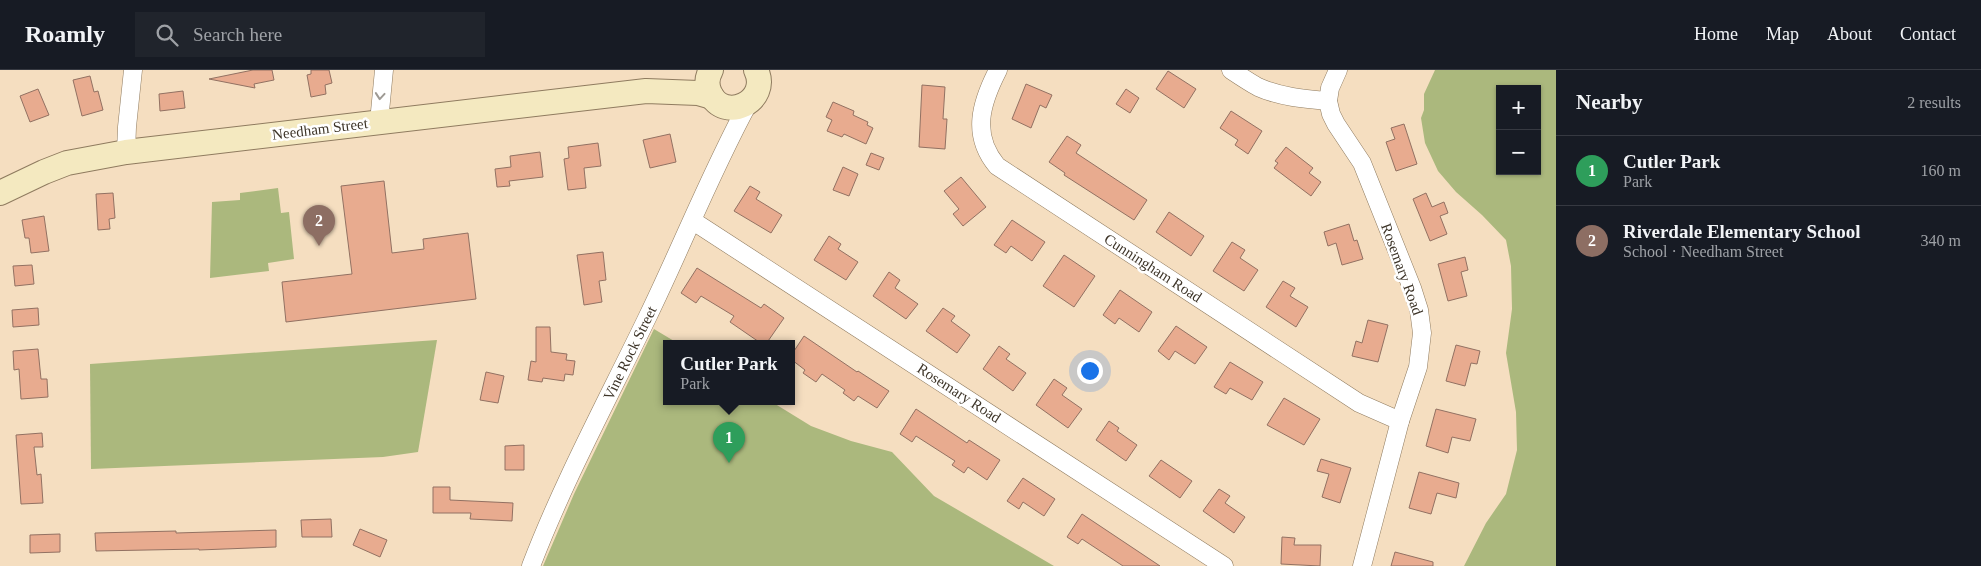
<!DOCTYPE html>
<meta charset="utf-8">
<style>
body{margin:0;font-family:"Times New Roman",serif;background:#20242c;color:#f1f3f6}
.controls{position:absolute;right:15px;top:15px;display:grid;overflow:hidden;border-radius:0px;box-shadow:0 1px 4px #0004}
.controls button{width:45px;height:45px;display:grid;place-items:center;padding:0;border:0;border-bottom:1px solid #363941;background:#171b24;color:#f1f3f6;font:25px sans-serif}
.you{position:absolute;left:1089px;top:300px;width:18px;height:18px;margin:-12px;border:4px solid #fff;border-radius:50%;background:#1a73e8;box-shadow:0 0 0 8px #1a73e833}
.badge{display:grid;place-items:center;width:32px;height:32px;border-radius:50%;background:#db2777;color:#fff;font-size:16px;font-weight:700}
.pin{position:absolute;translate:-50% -41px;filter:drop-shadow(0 1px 2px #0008)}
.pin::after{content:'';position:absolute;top:26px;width:18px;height:15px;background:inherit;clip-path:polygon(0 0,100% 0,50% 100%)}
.popup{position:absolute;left:663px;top:270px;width:132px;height:65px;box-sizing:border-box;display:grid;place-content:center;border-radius:0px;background:#171b24;filter:drop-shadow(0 1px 4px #0005);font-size:16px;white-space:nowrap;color:#9ea1a6}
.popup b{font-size:19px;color:#f1f3f6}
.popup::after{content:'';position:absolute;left:50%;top:100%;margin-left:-10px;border:10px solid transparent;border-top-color:#171b24}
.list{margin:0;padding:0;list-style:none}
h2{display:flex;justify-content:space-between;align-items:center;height:65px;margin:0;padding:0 20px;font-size:21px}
h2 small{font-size:16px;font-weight:400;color:#9ea1a6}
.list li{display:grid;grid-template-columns:32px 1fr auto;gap:15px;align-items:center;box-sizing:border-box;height:70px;padding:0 20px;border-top:1px solid #363941}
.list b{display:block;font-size:19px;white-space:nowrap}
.list p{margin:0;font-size:16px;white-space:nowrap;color:#9ea1a6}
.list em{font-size:16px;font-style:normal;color:#9ea1a6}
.icon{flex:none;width:28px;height:28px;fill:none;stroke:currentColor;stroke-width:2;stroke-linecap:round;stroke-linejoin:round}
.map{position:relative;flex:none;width:1556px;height:496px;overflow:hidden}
header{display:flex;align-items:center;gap:30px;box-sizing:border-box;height:70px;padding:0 25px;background:#171b24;border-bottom:1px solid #363941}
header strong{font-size:24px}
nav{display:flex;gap:28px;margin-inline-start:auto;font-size:18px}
.search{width:350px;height:45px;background:#20242c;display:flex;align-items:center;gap:12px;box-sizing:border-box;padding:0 18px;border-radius:0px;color:#9ea1a6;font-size:19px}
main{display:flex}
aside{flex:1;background:#171b24}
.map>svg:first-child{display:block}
</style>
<header>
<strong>Roamly</strong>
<div class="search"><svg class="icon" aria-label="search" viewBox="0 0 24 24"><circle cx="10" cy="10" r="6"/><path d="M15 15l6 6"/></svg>Search here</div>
<nav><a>Home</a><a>Map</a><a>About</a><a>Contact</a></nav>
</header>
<main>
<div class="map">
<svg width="1556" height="496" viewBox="0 0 1556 496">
<rect width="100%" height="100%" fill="#f5dec0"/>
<!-- green -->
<g fill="#abb87d" fill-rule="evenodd">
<path d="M 1435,0 L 1556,0 L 1556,496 L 1464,496 L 1486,453 L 1506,424 L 1517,380 L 1516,342 L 1506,283 L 1512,239 L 1511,196 L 1506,170 L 1482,145 L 1456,122 L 1438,101 L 1425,73 L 1421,48 L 1424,40 L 1424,24 ZM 1500,19 L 1537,19 L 1537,101 L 1500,101 Z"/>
<path d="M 278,118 L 281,143 L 289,142 L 294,189 L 268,193 L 269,201 L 210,208 L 212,132 L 240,130 L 240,123 Z"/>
<path d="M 654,259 L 679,274 L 666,274 L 666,332 L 772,332 L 811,356 L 851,371 L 892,382 L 934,426 L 1054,496 L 543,496 L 574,424 Z"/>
<path d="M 437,270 L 418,382 L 383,387 L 91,399 L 90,294 Z"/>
</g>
<!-- building -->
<g fill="#e8ab8f" stroke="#927162">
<path d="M 253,0 L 272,0 L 274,10 L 254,14 L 255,18 L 209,9 Z"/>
<path d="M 311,0 L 329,0 L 332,13 L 325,15 L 326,24 L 311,27 L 307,5 L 311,4 Z"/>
<path d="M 1168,1 L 1196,19 L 1184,38 L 1156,19 Z"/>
<path d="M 90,6 L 94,22 L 98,21 L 103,40 L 82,46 L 73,10 Z"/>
<path d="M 1026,14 L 1052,25 L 1046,38 L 1040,35 L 1031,58 L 1012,49 Z"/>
<path d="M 922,15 L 945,17 L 943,49 L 947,49 L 945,79 L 919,77 Z"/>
<path d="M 38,19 L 49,45 L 30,52 L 20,26 Z"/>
<path d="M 1126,19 L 1139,28 L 1130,43 L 1116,34 Z"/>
<path d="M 183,21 L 185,38 L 160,41 L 159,24 Z"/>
<path d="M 833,32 L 854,41 L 853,45 L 868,52 L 867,55 L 873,58 L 866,74 L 844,64 L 842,67 L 827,61 L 832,50 L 826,47 Z"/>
<path d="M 1231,41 L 1262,61 L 1248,84 L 1235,75 L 1238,70 L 1220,58 Z"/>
<path d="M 1404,54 L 1417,94 L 1396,101 L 1386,72 L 1395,69 L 1391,58 Z"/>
<path d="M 670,64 L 676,92 L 650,98 L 643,70 Z"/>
<path d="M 1067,66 L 1081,75 L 1076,83 L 1147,130 L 1134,150 L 1064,105 L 1065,103 L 1049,92 Z"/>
<path d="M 598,73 L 601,96 L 584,98 L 586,118 L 568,120 L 564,89 L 569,88 L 568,77 Z"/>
<path d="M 1286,77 L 1313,98 L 1309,103 L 1321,112 L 1311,126 L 1274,98 L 1278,93 L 1275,91 Z"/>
<path d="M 540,82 L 543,107 L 509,111 L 510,116 L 497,117 L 495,99 L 511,97 L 510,86 Z"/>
<path d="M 871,83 L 884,88 L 879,100 L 866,95 Z"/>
<path d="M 843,97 L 858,104 L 849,126 L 833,120 Z"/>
<path d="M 961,107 L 986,137 L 963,156 L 953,144 L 959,139 L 944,121 Z"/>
<path d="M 384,111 L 392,183 L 424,179 L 423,169 L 468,163 L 476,229 L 286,252 L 282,212 L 352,204 L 341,116 Z"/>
<path d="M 750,116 L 760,122 L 756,129 L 782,145 L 771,163 L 734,141 Z"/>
<path d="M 113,123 L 115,148 L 109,149 L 110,159 L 98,160 L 96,124 Z"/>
<path d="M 1426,123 L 1432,137 L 1444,132 L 1448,143 L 1440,146 L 1447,164 L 1430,171 L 1413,129 Z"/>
<path d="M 1169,142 L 1204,166 L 1191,186 L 1156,162 Z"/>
<path d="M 44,146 L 49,181 L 31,183 L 29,168 L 25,168 L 22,150 Z"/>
<path d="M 1012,150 L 1045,172 L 1032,191 L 1011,176 L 1006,183 L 994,175 Z"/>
<path d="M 1349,154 L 1354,171 L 1357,170 L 1363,189 L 1342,195 L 1336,173 L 1328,176 L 1324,162 Z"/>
<path d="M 829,166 L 841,174 L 838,179 L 858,192 L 846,210 L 814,190 Z"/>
<path d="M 1232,172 L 1245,180 L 1240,188 L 1258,200 L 1244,221 L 1213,201 Z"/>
<path d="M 603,182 L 606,210 L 599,211 L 602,232 L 584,235 L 577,185 Z"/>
<path d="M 1064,185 L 1095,206 L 1074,237 L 1043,216 Z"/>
<path d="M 1465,187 L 1468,200 L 1461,202 L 1467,226 L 1448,231 L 1438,194 Z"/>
<path d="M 32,195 L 34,214 L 15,216 L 13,196 Z"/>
<path d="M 697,198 L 761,238 L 764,234 L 784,248 L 766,274 L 762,274 L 730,252 L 734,246 L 701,226 L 696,233 L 681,223 Z"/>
<path d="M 889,202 L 900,210 L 895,218 L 918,234 L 906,249 L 873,226 Z"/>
<path d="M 1283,211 L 1295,218 L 1290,226 L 1308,237 L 1296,257 L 1266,237 Z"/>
<path d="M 1120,220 L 1152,242 L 1139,262 L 1119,248 L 1115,254 L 1103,245 Z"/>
<path d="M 38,238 L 39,255 L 13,257 L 12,240 Z"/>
<path d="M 943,238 L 955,246 L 951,251 L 970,265 L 957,283 L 926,261 Z"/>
<path d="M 1368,250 L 1388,255 L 1378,292 L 1352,286 L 1356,271 L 1362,273 Z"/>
<path d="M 1176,256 L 1207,277 L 1195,294 L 1175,281 L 1169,290 L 1158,281 Z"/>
<path d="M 536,257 L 550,257 L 551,282 L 567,284 L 566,290 L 575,291 L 573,305 L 565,304 L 564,311 L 543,308 L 542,312 L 528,310 L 531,291 L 536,292 Z"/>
<path d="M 804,266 L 857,302 L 858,301 L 889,321 L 877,338 L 858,326 L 854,331 L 843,323 L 845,320 L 822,304 L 816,312 L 803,303 L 805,300 L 792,290 L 792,284 Z"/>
<path d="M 1456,275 L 1480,281 L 1477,294 L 1471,293 L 1465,316 L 1446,311 Z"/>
<path d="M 999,276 L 1010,284 L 1006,289 L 1026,303 L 1013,321 L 983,299 Z"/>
<path d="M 38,279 L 41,309 L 47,309 L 48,327 L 21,329 L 19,299 L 14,300 L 13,281 Z"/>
<path d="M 1230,292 L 1263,312 L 1252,330 L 1230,318 L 1226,324 L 1214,317 Z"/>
<path d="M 486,302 L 504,306 L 498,333 L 480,330 Z"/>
<path d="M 1054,309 L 1067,318 L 1062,325 L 1082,339 L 1068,358 L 1036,335 Z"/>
<path d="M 1284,328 L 1320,349 L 1304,375 L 1267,355 Z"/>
<path d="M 916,339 L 967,373 L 969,370 L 1000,390 L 987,410 L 968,397 L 964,403 L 952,395 L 955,391 L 916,366 L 912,372 L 900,364 Z"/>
<path d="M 1436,339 L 1476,349 L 1470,371 L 1452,367 L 1448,383 L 1426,376 Z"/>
<path d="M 1109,351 L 1119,358 L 1117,361 L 1137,375 L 1126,391 L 1096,370 Z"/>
<path d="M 42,363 L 43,377 L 34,377 L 37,405 L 41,404 L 43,433 L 21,434 L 16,365 Z"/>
<path d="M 524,375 L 524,400 L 505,400 L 505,376 Z"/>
<path d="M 1321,389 L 1351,398 L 1340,433 L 1322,427 L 1329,404 L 1317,401 Z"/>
<path d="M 1161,390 L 1192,411 L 1180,428 L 1149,406 Z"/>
<path d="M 1419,402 L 1459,413 L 1456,428 L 1437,423 L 1431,444 L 1409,438 Z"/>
<path d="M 1023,408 L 1055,429 L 1044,446 L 1023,432 L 1019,439 L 1007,431 Z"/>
<path d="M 433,417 L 450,417 L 450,430 L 513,433 L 512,451 L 470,449 L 471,443 L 433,443 Z"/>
<path d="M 1219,419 L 1230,426 L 1225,433 L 1245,447 L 1234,463 L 1203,441 Z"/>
<path d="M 1082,444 L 1160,496 L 1123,496 L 1082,469 L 1078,474 L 1067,467 Z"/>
<path d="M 331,449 L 332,467 L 302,467 L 301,450 Z"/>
<path d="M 360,459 L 387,470 L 380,487 L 353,475 Z"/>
<path d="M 276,460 L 276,477 L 199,480 L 199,479 L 96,481 L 95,463 L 176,461 L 176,463 Z"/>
<path d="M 60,464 L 60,482 L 30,483 L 30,465 Z"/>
<path d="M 1282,467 L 1295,468 L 1294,475 L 1321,475 L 1320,496 L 1281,494 Z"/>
<path d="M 1395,482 L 1433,492 L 1433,496 L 1391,496 Z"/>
</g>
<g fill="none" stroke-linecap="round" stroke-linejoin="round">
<!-- street casing -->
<g stroke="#8f7b5f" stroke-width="19">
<g id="street">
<path d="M 998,0 C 981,33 971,65 997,96 L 1359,333 L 1400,351"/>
<path d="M 1231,0 C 1240,6 1249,12 1258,17 C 1280,27 1305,29 1328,31"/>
<path d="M 1338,0 L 1330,18 L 1328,31 L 1331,44 L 1336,54 L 1362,93 L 1412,218 L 1419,240 L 1422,263 L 1418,297 L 1400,351 L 1362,496"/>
<path d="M 379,52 L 384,0"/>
<path d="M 126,82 L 127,57 L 133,0"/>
<path d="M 693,151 L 1224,496"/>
<path d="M 531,496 C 564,410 608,329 648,246 C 682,176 711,102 748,34"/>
</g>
</g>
<!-- secondary casing -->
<g stroke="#8f7b5f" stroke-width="26">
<g id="secondary">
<path d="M 711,0 C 707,7 706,15 710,23 C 724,54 771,31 756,0"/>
<path d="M 0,123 L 44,102 L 67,93 L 126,82 L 646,21 L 698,23 L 712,27"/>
</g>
</g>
<!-- street -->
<use href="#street" stroke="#fff" stroke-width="18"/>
<!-- secondary -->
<use href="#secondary" stroke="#f4e9c0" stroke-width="24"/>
</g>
<!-- one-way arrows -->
<defs><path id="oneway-chevron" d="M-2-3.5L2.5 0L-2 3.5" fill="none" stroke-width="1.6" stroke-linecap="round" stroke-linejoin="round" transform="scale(1.25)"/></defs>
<use stroke="#9e9a94" href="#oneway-chevron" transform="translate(380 26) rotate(95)"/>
<g text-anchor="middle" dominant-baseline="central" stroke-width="5" stroke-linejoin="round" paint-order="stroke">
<!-- street labels -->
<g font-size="15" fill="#3d3428" stroke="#fff">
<text transform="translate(320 59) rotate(-7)">Needham Street</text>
<text transform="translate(1153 198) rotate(33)">Cunningham Road</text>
<text transform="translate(1402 199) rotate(70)">Rosemary Road</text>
<text transform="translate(630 283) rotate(-64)">Vine Rock Street</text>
<text transform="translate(959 323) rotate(33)">Rosemary Road</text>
</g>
</g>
</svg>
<div class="controls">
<button>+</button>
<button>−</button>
</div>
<div class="you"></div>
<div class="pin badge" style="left:729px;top:393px;background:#2e9e5b">1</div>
<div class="popup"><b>Cutler Park</b>Park</div>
<div class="pin badge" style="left:319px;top:176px;background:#8d6e63">2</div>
</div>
<aside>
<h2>Nearby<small>2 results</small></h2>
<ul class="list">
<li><span class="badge" style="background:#2e9e5b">1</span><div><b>Cutler Park</b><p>Park</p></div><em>160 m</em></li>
<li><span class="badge" style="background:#8d6e63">2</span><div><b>Riverdale Elementary School</b><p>School · Needham Street</p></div><em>340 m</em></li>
</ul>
</aside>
</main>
